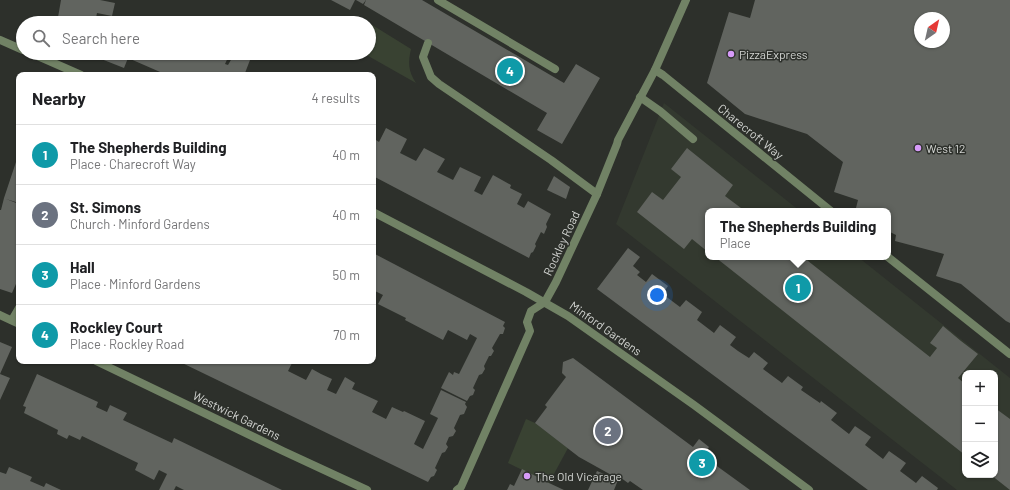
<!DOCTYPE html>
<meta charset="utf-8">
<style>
body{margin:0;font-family:Barlow,sans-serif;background:#f2f2f2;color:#202124}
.controls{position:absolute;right:12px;bottom:12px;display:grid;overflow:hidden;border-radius:8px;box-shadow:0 1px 3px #0004}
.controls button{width:36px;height:36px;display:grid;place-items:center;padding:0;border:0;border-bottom:1px solid #e0e0e0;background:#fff;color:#202124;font:20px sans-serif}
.compass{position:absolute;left:914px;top:12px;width:36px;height:36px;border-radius:50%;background:#fff;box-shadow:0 1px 3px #0004;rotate:34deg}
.you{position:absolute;left:657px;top:295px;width:14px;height:14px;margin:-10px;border:3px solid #fff;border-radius:50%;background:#1a73e8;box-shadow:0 0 0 6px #1a73e833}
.badge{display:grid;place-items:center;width:26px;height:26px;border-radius:50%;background:#725884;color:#fff;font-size:13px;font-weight:700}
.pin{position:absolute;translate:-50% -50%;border:2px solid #fff;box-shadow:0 1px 4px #0006}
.popup{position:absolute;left:705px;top:208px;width:186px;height:52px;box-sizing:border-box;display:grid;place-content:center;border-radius:8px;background:#fff;filter:drop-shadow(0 1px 3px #0005);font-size:13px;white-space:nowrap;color:#757577}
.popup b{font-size:15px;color:#202124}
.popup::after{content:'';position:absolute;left:50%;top:100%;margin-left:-8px;border:8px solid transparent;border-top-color:#fff}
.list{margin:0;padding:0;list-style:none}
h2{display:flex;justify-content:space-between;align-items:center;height:52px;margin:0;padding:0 16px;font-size:17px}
h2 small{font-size:13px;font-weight:400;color:#757577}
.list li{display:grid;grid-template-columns:26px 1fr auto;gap:12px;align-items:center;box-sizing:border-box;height:60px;padding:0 16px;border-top:1px solid #e0e0e0}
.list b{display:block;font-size:15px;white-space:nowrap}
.list p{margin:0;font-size:13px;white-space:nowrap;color:#757577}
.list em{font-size:13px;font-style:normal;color:#757577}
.icon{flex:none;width:22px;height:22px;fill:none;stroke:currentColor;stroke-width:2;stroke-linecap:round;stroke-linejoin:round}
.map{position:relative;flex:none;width:1010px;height:490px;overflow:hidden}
.search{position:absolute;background:#fff;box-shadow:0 1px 3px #0004;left:16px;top:16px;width:360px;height:44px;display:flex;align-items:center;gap:10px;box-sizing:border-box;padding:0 14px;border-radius:22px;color:#757577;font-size:15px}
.panel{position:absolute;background:#fff;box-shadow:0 1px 3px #0004;left:16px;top:72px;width:360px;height:292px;border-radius:8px}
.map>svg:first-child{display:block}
</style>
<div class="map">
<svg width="1010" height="490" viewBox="0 0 1010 490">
<rect width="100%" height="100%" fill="#2d302b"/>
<!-- built -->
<path fill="#33392f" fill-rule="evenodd" d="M 664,103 L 800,211 L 708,211 L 708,257 L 858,257 L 1010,378 L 1010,490 L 957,490 L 616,224 ZM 965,373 L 995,373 L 995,475 L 965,475 Z"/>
<!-- green -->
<g fill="#394232">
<path d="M 369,23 L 411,49 C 408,62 408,71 416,83 L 363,53 L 369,53 Z"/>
<path d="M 526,419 L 535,423 L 568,448 L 549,483 L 508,463 Z"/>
</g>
<!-- building -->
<g fill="#61645f" fill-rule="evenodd">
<path d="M 61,0 L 100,0 L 115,3 L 112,16 L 97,13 L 95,23 L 57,23 Z"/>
<path d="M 331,0 L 355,0 L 350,10 Z"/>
<path d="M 356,0 L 366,0 L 363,4 Z"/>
<path d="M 366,0 L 422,0 L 564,83 L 576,64 L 600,78 L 562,144 L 537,130 L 547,113 L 364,5 Z"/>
<path d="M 755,0 L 1010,0 L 1010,323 L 1006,321 L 961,284 L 936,276 L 944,254 L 895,241 L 896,235 L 888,231 L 890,225 L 888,225 L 888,211 L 864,211 L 856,208 L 858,200 L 834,192 L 843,162 L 807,134 L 745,114 L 707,83 L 729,12 L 750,18 ZM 920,18 L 944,18 L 944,42 L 920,42 Z"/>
<path d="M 151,18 L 162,23 L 149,23 Z"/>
<path d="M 86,53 L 230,53 L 225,64 L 228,65 L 235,53 L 250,60 L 245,73 L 250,75 L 167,75 L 128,58 L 124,68 Z"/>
<path d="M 386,128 L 407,139 L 400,153 L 416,161 L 424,148 L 445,159 L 437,172 L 453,180 L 460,167 L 481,177 L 474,191 L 482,195 L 493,175 L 511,185 L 510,188 L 522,194 L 517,204 L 524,208 L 528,201 L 551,214 L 546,224 L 547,227 L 544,234 L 541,232 L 535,244 L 536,246 L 533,252 L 531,253 L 529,258 L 373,176 L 373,138 L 379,142 Z"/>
<path d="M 687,148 L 733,185 L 725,196 L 745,211 L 708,211 L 708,252 L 692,239 L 684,249 L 637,212 L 652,192 L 663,200 L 681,177 L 671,169 Z"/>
<path d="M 19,153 L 19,203 L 6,199 L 19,204 L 19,277 L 12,293 L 0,289 L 0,210 L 1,210 L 4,198 Z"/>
<path d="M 554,176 L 570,187 L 566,199 L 547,190 Z"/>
<path d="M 628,248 L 640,257 L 633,266 L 640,272 L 637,275 L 646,282 L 652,274 L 668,286 L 662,295 L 664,295 L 680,307 L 686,300 L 702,312 L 697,320 L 714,333 L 720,325 L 736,337 L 730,345 L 738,351 L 749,358 L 754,352 L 768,363 L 763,369 L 782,383 L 788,376 L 803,387 L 801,390 L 820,403 L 821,401 L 837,413 L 831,420 L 849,434 L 855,426 L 871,437 L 865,445 L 883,459 L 889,451 L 906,463 L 900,471 L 916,483 L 922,476 L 938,488 L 937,490 L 868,490 L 597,289 Z"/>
<path d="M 373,253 L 505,322 L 503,326 L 505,328 L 503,334 L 500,334 L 492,348 L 494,351 L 491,356 L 489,356 L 484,366 L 485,369 L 482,374 L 479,375 L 473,388 L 475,390 L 473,395 L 470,396 L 467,401 L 441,388 L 449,372 L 453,375 L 454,372 L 459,374 L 477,338 L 470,334 L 467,340 L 448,330 L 443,340 L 405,320 L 406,318 L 378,304 L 383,295 L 373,290 Z"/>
<path d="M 715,257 L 803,257 L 930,357 L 937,348 L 930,343 L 943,326 L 961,341 L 978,354 L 958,378 L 965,384 L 965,455 Z"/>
<path d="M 0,342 L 12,347 L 0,374 L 10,378 L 0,400 Z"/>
<path d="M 573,358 L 693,447 L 699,439 L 709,447 L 703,456 L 750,490 L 643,490 L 630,481 L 628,483 L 617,475 L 615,477 L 579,457 L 535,423 L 547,407 L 545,405 L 566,377 L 562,373 L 563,362 Z"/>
<path d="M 178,361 L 293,361 L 288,371 L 306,380 L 312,369 L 321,374 L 332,379 L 327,390 L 336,394 L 345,377 L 355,383 L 352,389 L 378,401 L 372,412 L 386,419 L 392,407 L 403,412 L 404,411 L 425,421 L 414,444 L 423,449 L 438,418 L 430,414 L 441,390 L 466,402 L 465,404 L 467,407 L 464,414 L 460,415 L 454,428 L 456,431 L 453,436 L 449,437 L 446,444 L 448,447 L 445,452 L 442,453 L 435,468 L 437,470 L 434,476 L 431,477 L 428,482 Z"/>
<path d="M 37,374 L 98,402 L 96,407 L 107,412 L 110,405 L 127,413 L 123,420 L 172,443 L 174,438 L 282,490 L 184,490 L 176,486 L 174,490 L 159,490 L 167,474 L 159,470 L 154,480 L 135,470 L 138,463 L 82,436 L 80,440 L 69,435 L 67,439 L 57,434 L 58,430 L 24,413 L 26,407 L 23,406 Z"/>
<path d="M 995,408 L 1010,419 L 1010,490 L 991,475 L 995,475 Z"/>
<path d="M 9,467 L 32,477 L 30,481 L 44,487 L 46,483 L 61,490 L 0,490 L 0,472 L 6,474 Z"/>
<path d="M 522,469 L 549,483 L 564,490 L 507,490 L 510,484 L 514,486 Z"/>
<path d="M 597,471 L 618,480 L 614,490 L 588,490 Z"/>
</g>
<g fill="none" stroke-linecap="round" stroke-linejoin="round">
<!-- service -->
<g stroke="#718265" stroke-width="8">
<path d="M 438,0 L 555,69"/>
<path d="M 428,43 L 423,57 L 431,77 L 439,84 L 551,160 L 597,194"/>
<path d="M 640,97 L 660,111 L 693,139"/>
<path d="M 12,320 L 19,308"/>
</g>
<!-- minor -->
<g stroke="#718265" stroke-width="8">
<path d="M 0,40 L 23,50"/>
<path d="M 31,53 L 81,75"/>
<path d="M 655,70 L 663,75 L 831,211"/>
<path d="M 373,212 L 526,292 L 568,316 L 694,405 L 809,490"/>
<path d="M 888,257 L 1010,354"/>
<path d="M 0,315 L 19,324"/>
<path d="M 96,361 L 283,451 L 367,490"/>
<path d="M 457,490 L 461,487 L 530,331 L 527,322 L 531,311 L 545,302 L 556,282 L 597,194 L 617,144 L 618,140 L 655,70 L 686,0"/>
</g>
</g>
<!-- markers -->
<g fill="#d79bf9" stroke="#2d302b" stroke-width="1.5">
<circle cx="731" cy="54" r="4"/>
<circle cx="918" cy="148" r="4"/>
<circle cx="527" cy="476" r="4"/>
</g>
<g text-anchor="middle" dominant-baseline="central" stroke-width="3" stroke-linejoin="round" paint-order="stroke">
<!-- poi labels -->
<g font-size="12" fill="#d2d4d1" stroke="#2d302b" text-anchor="start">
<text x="739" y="54">PizzaExpress</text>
<text x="926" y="148">West 12</text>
<text x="535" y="476">The Old Vicarage</text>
</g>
<!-- street labels -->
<g font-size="12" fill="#d2d4d1" stroke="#2d302b">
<text transform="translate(751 131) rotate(39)">Charecroft Way</text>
<text transform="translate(561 243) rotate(-65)">Rockley Road</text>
<text transform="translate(606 328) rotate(35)">Minford Gardens</text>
<text transform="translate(237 415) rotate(26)">Westwick Gardens</text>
</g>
</g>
</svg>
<div class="controls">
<button>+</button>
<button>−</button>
<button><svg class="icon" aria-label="layers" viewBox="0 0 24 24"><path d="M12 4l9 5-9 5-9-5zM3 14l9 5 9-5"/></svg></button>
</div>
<svg class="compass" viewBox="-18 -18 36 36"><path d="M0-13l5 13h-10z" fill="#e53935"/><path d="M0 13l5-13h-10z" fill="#757577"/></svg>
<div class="you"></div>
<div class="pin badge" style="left:798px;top:288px;background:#0f9aa8">1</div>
<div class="popup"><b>The Shepherds Building</b>Place</div>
<div class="pin badge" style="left:608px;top:431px;background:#6b7280">2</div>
<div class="pin badge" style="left:702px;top:463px;background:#0f9aa8">3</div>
<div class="pin badge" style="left:510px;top:71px;background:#0f9aa8">4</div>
<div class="search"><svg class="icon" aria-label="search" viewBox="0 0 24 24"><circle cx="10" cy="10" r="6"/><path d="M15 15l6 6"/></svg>Search here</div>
<section class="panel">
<h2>Nearby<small>4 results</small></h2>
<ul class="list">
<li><span class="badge" style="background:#0f9aa8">1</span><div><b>The Shepherds Building</b><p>Place · Charecroft Way</p></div><em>40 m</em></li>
<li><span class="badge" style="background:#6b7280">2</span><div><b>St. Simons</b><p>Church · Minford Gardens</p></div><em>40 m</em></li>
<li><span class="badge" style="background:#0f9aa8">3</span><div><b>Hall</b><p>Place · Minford Gardens</p></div><em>50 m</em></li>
<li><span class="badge" style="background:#0f9aa8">4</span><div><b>Rockley Court</b><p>Place · Rockley Road</p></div><em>70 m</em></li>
</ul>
</section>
</div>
